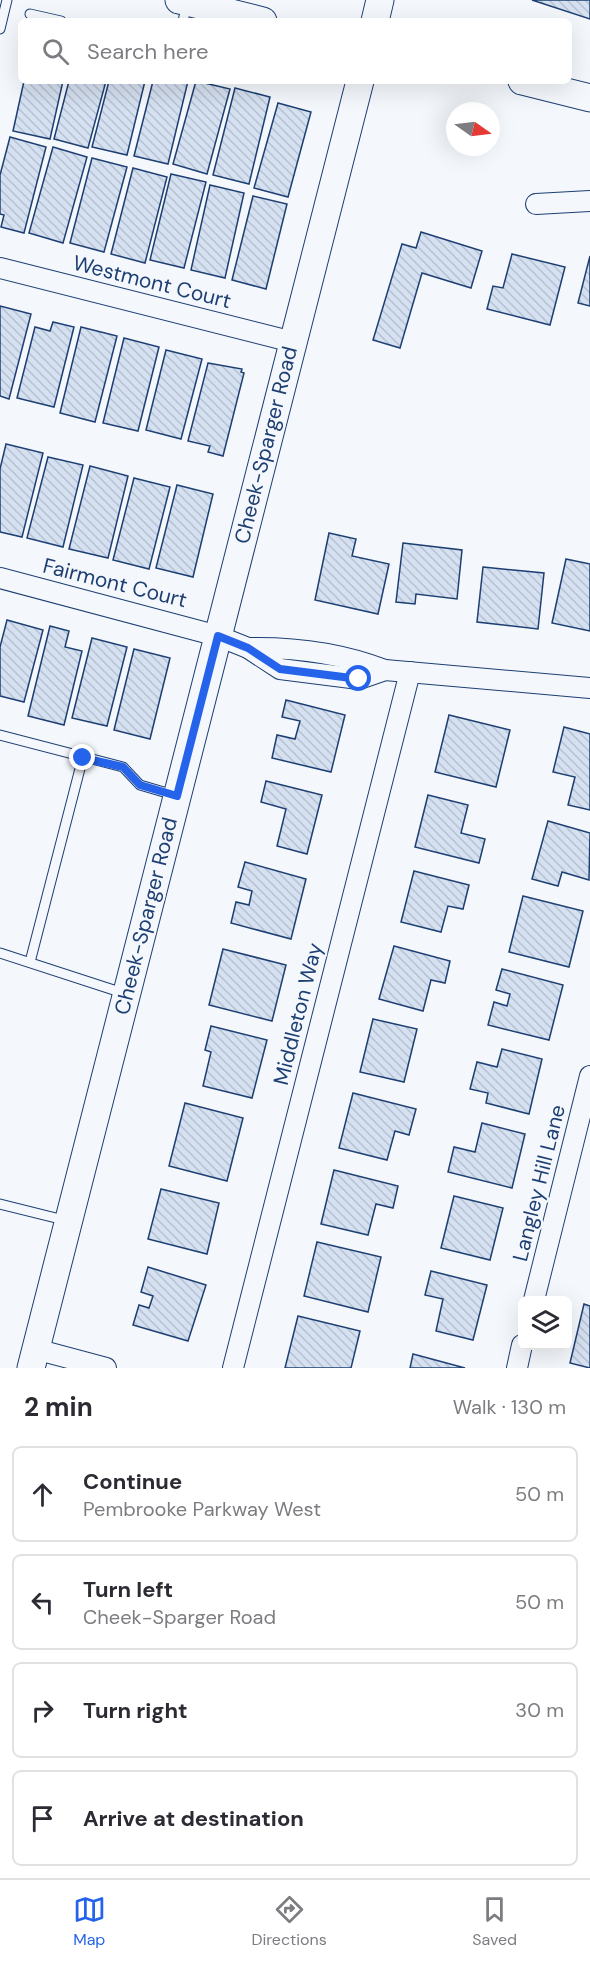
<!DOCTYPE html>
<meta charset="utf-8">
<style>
body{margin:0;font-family:"DM Sans",sans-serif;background:#f7f7f7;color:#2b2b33}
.controls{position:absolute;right:18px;bottom:18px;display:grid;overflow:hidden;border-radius:9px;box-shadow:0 6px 24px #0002}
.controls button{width:54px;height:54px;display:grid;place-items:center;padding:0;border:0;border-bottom:2px solid #e1e1e2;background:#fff;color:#2b2b33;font:30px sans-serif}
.compass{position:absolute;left:446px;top:102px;width:54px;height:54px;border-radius:50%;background:#fff;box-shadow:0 6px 24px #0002;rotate:104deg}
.stop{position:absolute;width:18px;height:18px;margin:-14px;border:4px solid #2563eb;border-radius:50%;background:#fff}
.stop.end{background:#2563eb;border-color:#fff;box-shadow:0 2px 6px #0008}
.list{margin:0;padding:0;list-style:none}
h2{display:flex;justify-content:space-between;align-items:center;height:78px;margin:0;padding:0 24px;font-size:26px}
h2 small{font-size:20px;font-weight:400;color:#7c7c81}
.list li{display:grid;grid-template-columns:39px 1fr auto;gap:18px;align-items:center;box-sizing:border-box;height:96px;margin:0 12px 12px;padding:0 12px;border:2px solid #e1e1e2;border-radius:9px}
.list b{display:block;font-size:22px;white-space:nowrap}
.list p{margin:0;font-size:20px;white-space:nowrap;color:#7c7c81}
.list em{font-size:20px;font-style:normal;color:#7c7c81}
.icon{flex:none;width:33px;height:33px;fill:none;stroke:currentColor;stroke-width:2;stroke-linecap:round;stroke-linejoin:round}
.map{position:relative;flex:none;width:590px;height:1368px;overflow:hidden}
.search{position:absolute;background:#fff;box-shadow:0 6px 24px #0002;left:18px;right:18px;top:18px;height:66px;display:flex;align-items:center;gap:15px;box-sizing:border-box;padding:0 21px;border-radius:9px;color:#7c7c81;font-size:22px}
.sheet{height:510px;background:#fff}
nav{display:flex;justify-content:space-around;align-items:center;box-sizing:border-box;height:84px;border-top:2px solid #e1e1e2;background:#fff;font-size:16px;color:#7c7c81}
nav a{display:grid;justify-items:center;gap:3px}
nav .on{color:#2563eb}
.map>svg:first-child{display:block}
</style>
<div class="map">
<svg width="590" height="1368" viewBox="0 0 590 1368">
<defs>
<pattern id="building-back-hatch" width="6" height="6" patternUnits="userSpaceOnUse" patternTransform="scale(1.5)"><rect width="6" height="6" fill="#d5e0f0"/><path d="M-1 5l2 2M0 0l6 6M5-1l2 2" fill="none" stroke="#b6c1d1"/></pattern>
</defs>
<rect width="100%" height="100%" fill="#f4f7fb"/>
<!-- building -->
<g fill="url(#building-back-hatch)" stroke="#1d3f73" stroke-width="1.5">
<path d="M 532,0 L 590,0 L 590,19 Z"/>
<path d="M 24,81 L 63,81 L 50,139 L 13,131 Z"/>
<path d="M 69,81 L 106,81 L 88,148 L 54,139 Z"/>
<path d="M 109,81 L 145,81 L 127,155 L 92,147 Z"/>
<path d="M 153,81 L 188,81 L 168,164 L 134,156 Z"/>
<path d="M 196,81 L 230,89 L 207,174 L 173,164 Z"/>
<path d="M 235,88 L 270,97 L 249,184 L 213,175 Z"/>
<path d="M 278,103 L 311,112 L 288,197 L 254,188 Z"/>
<path d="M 10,137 L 46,147 L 24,233 L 1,227 L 4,215 L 0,214 L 0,175 Z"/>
<path d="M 53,147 L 87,157 L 63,243 L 29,233 Z"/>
<path d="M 92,158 L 127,167 L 104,252 L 70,243 Z"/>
<path d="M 133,168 L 167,177 L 145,263 L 111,254 Z"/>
<path d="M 171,174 L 206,182 L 184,268 L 150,260 Z"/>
<path d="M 210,185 L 244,193 L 225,278 L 191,270 Z"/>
<path d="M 253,196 L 287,204 L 266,289 L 232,280 Z"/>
<path d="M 421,232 L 482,251 L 471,288 L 422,273 L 400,348 L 373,340 L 402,244 L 416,248 Z"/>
<path d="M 512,254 L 565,267 L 550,325 L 487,309 L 493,286 L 503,288 Z"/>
<path d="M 590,256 L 590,306 L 578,303 Z"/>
<path d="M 0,306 L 31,314 L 9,399 L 0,396 Z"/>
<path d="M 53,322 L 74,327 L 54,407 L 17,398 L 35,327 L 50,331 Z"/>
<path d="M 81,327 L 117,336 L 95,422 L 60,413 Z"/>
<path d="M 124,338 L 159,347 L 138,431 L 103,423 Z"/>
<path d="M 166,350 L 202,359 L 181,439 L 146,430 Z"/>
<path d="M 208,363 L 242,369 L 241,372 L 244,373 L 223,456 L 208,452 L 210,446 L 188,441 Z"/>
<path d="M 6,444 L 43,453 L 22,537 L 0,532 L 0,469 Z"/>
<path d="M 48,457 L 83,465 L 63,547 L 27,538 Z"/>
<path d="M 90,466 L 128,476 L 108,558 L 69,549 Z"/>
<path d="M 134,478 L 170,487 L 149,569 L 113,560 Z"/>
<path d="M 177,485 L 213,494 L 193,577 L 156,568 Z"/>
<path d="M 329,533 L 356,539 L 352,556 L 389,564 L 378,614 L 315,600 Z"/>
<path d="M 403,543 L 462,550 L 457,599 L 416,594 L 415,604 L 396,602 Z"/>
<path d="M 566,559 L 590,564 L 590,631 L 552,623 Z"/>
<path d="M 483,567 L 544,573 L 538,629 L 477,622 Z"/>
<path d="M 7,620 L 43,630 L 24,702 L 0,696 L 0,647 Z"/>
<path d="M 50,626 L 69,631 L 65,647 L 82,651 L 64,725 L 28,716 Z"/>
<path d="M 92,638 L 127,647 L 107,726 L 72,718 Z"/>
<path d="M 134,649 L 170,658 L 150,739 L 114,730 Z"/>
<path d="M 286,700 L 345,715 L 331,772 L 272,758 L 277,735 L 295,739 L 300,721 L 282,717 Z"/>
<path d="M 449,715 L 510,730 L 496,787 L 435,772 Z"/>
<path d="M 564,727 L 590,734 L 590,810 L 568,805 L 575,777 L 553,772 Z"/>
<path d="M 266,781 L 322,795 L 307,854 L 277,846 L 286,809 L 261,802 Z"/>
<path d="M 428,795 L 468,805 L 461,833 L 485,839 L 479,863 L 415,847 Z"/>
<path d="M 548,821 L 590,833 L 589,880 L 562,872 L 558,886 L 532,879 Z"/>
<path d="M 245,862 L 306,879 L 291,939 L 231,923 L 236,902 L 249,905 L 252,891 L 238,887 Z"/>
<path d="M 414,871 L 469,885 L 463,909 L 448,906 L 441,932 L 401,922 Z"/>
<path d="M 523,896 L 583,911 L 569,967 L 509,952 Z"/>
<path d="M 394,946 L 450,961 L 445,983 L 431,980 L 423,1011 L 379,999 Z"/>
<path d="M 223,949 L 286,965 L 272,1021 L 209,1005 Z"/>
<path d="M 502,969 L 563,985 L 549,1040 L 488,1025 L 494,1002 L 507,1006 L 510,994 L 496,990 Z"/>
<path d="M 373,1019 L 417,1029 L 404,1082 L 360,1072 Z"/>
<path d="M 211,1026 L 267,1040 L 252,1098 L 203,1086 L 211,1052 L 205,1050 Z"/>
<path d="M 502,1049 L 542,1059 L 529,1114 L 486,1103 L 488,1093 L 470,1089 L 477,1062 L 497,1067 Z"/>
<path d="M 353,1093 L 416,1109 L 409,1135 L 395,1131 L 387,1160 L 339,1148 Z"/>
<path d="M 185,1103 L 243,1118 L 227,1181 L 169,1166 Z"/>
<path d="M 482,1123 L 525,1134 L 512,1188 L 448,1172 L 454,1147 L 475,1152 Z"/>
<path d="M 334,1170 L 398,1186 L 393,1208 L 376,1204 L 368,1235 L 321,1224 Z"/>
<path d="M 161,1189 L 219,1203 L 207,1254 L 148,1239 Z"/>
<path d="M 454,1196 L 503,1208 L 490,1260 L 441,1248 Z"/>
<path d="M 317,1242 L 381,1257 L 368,1312 L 304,1296 Z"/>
<path d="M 148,1267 L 206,1285 L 188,1341 L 133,1325 L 139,1305 L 149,1308 L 153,1296 L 141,1292 Z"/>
<path d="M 431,1271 L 487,1285 L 473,1340 L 436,1331 L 443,1299 L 425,1295 Z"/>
<path d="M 584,1304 L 590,1306 L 590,1368 L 570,1363 Z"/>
<path d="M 298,1316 L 360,1331 L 351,1368 L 285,1368 Z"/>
<path d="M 413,1354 L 465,1368 L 410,1368 Z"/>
</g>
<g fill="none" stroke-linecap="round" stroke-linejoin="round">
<!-- lane casing -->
<g stroke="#1d3f73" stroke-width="11">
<g id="lane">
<path d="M 30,14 L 61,21"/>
<path d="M 183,21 L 187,4"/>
<path d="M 0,29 L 7,0"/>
<path d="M 0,735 L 123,767 L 140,785 L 174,795"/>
<path d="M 0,953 L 123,993"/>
<path d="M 30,962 L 83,757"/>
<path d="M 0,1204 L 68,1221"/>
</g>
</g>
<!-- street casing -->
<g stroke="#1d3f73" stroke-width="22">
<g id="street">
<path d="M 536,204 L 590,201"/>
<path d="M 0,268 L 293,342"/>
<path d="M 0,578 L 218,636 L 248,648 L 280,669 L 359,679 L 385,670"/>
<path d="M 248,648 C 295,647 341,653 385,670 L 590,688"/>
<path d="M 534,1300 L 590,1076"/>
<path d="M 35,1349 L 106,1368"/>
<path d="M 233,1368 L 410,672"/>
<path d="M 517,1368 L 522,1345"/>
</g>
</g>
<!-- secondary casing -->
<g stroke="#1d3f73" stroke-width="29">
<g id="secondary">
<path d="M 179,0 L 263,21"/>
<path d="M 375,21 L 380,0"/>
<path d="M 522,81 L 590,98"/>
<path d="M 31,1368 L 360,81"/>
</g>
</g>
<!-- lane -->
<use href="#lane" stroke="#f4f7fb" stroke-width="9"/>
<!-- street -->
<use href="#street" stroke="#f4f7fb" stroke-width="20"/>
<!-- secondary -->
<use href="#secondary" stroke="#f4f7fb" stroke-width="27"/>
</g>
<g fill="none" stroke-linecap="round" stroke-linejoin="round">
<!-- route -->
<path stroke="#2563eb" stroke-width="8" d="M 83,758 L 123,767 L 140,785 L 177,796 L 218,636 L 248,648 L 280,669 L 359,679"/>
</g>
<g text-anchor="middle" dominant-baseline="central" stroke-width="4.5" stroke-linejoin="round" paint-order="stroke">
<!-- street labels -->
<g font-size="21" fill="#1d3f73" stroke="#f4f7fb">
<text transform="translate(152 282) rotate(14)">Westmont Court</text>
<text transform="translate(266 445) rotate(-76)">Cheek-Sparger Road</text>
<text transform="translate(115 583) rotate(14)">Fairmont Court</text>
<text transform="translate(146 916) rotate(-76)">Cheek-Sparger Road</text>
<text transform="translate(298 1014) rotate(-76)">Middleton Way</text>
<text transform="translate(539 1183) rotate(-76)">Langley Hill Lane</text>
</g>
</g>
</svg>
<div class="controls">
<button><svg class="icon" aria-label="layers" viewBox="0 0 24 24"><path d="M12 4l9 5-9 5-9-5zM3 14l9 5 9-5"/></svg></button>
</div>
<svg class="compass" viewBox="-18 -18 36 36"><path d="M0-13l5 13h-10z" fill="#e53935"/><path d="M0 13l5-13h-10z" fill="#7c7c81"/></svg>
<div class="stop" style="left:359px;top:679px"></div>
<div class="stop end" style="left:83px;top:758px"></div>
<div class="search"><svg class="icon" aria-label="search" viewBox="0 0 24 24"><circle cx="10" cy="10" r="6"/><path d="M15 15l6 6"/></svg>Search here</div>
</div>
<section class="sheet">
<h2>2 min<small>Walk · 130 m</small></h2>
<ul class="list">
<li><svg class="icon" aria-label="ahead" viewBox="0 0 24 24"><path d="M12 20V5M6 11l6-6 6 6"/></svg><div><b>Continue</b><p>Pembrooke Parkway West</p></div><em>50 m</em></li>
<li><svg class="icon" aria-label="left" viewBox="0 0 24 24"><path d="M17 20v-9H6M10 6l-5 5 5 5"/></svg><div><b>Turn left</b><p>Cheek-Sparger Road</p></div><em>50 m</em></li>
<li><svg class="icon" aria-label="right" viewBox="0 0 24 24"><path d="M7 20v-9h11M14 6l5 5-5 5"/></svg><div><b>Turn right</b></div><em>30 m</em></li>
<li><svg class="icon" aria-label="arrive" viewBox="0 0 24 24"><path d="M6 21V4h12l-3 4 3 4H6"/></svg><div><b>Arrive at destination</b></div></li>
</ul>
</section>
<nav>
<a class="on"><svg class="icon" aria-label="map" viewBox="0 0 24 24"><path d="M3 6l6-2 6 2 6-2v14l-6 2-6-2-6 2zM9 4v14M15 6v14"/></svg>Map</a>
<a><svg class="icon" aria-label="directions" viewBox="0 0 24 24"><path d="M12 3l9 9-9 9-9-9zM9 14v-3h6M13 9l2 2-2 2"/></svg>Directions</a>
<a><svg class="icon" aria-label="saved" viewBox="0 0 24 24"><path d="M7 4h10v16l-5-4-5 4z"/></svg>Saved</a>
</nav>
